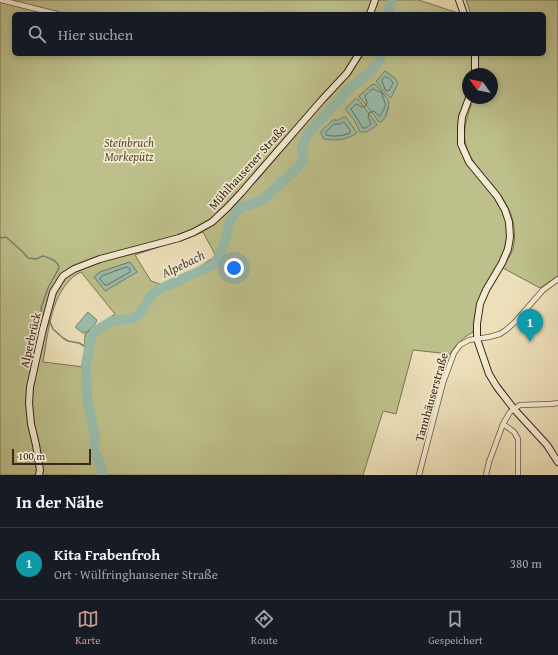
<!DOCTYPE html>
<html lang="de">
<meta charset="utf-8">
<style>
body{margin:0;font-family:"Gentium Book Plus",serif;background:#242831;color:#f1f3f6}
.compass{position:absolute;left:462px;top:68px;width:36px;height:36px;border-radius:50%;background:#171b24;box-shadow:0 2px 6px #0003;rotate:303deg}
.scale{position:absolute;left:12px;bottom:10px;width:79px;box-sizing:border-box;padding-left:4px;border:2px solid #3b2717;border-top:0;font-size:11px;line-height:14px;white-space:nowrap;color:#3b2717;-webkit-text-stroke:3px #f3ead2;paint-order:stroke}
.you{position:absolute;left:234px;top:268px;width:14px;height:14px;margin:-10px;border:3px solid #fff;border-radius:50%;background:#1a73e8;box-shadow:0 0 0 6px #1a73e833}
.badge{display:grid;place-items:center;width:26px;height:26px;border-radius:50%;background:#c59692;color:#fff;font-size:13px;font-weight:700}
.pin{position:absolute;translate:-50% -33px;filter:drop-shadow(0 1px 2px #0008)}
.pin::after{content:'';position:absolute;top:21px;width:14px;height:12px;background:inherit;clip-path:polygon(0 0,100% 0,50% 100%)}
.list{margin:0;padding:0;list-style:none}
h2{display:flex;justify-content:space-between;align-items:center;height:52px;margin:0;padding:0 16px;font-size:17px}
h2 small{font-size:13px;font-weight:400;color:#9ea1a6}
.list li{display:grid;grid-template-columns:26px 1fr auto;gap:12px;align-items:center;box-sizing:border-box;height:72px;padding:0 16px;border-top:1px solid #363941}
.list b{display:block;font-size:15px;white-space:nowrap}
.list p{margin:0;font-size:13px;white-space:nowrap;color:#9ea1a6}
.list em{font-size:13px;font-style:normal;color:#9ea1a6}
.icon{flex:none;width:22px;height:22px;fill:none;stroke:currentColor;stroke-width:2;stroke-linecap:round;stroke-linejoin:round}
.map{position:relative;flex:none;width:558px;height:475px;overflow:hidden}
.search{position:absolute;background:#171b24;box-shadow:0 2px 6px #0003;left:12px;right:12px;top:12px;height:44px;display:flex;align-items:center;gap:10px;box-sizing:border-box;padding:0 14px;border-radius:6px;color:#9ea1a6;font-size:15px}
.sheet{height:124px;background:#171b24}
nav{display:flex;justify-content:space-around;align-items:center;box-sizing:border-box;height:56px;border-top:1px solid #363941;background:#171b24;font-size:11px;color:#9ea1a6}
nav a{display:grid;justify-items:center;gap:2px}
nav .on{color:#c59692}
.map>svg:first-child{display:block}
</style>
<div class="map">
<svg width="558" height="475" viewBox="0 0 558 475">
<rect width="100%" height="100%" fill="#eddfb9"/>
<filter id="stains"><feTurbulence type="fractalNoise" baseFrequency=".005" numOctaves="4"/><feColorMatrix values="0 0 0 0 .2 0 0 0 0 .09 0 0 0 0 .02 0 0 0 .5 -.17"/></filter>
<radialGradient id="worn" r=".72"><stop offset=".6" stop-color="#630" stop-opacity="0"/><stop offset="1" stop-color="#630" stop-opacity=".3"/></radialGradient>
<!-- green -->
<g fill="#bdc08b" stroke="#7c7451" fill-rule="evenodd">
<path d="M 0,0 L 419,0 L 461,14 L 14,14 L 14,54 L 473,54 L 472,74 L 468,74 L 468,93 L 460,116 L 460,145 L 495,197 L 503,211 L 507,222 L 508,237 L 505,248 L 499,262 L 478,303 L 473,332 C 463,338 456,344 450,354 L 413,350 L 396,414 L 383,411 L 363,475 L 0,475 ZM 373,84 C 380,87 389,99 388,108 C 388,112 384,119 381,122 L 359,96 ZM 203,232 L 216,256 L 168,287 L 151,281 L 135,255 ZM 130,262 L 137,272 L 94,277 L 100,272 ZM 81,272 L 115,314 L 85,334 L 84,367 L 43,362 C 48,335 50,299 71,279 C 73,276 78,274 81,272 Z"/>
<path d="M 466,0 L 558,0 L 558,276 L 540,288 L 503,268 C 506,262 511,255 513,249 C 520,217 503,197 484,175 C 475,164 467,154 465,140 C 463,126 469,111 474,98 L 492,98 L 492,74 L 478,74 L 479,54 L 544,54 L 544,14 L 471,14 Z"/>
</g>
<!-- water -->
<g fill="#99bdac" stroke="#738170">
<path d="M 385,71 L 395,78 L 398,83 L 391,98 L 386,94 L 376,81 Z"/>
<path d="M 373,84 L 376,85 L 389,101 C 388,108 387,117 381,122 L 379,122 L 359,96 Z"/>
<path d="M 356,98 L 359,100 L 377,125 L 367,132 L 360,132 L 354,120 L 346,110 L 346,108 Z"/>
<path d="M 343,117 L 346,117 L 357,133 C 346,140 337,141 324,139 L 321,134 L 321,131 L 333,120 L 339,120 Z"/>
<path d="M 130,262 L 137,272 L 105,291 L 94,277 L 100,272 Z"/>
<path d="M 88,312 L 97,320 C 96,325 88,332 83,333 L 76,328 L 76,326 L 87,313 Z"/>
</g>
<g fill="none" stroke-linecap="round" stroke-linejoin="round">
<!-- shore -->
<g stroke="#6a7262" stroke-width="1">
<path d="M 385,77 C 388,77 392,80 393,83 L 389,91 L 385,90 L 384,86 L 382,82 L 382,80 Z"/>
<path d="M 373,89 L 382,93 C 382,97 384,99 385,103 C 386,107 382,112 380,116 L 378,115 L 374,111 L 369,113 L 368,117 L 371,124 L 366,128 L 363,128 L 351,109 L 356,104 L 362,107 L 366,106 L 367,102 L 365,96 Z"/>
<path d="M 344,122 L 350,130 L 350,133 C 342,136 334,137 326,135 L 326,132 L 334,124 L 340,124 Z"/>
<path d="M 127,267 L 129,268 L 130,269 L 130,272 L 107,285 L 105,285 L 100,279 L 101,277 L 102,276 Z"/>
</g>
<!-- stream -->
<g stroke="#738170" stroke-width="1.5">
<path d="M 0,238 L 6,237 L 23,252 L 28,258 L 36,259 L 43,256 C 49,258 58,260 59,268 L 48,288 L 41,308 L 42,315"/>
<path d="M 49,320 L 53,329 L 63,338 L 68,341 L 79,343 L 89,349"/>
</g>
<!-- river -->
<g stroke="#99bdac" stroke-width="10">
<path d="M 388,14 L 392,0"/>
<path d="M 102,475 L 102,469 L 94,449 L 95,437 L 87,397 L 86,365 L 91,337 L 97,330 L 112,321 L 127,319 L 133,318 L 139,315 L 150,297 L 158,290 L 213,265 L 218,258 L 225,242 L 229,223 L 233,216 L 241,207 L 250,205 L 265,198 L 297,168 L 303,161 L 302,148 L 307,135 L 315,125 L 339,101 L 347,90 L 357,83 L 371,71 L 380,59 L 381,54"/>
</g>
<!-- street casing -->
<g stroke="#685540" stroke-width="6">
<g id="street">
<path d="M 1,0 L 57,14"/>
<path d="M 419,475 L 443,383 L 454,353 L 460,345 L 469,340 L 489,337 L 500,334 L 506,330 L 515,322 L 543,290 L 558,279"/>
<path d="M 486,475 L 489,462 L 503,424"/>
<path d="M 518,475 L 518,439 L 514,432 L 503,424 L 510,412 L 520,405 L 551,404 L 558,403"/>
</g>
</g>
<!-- secondary casing -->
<g stroke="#3b2717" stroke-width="8">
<g id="secondary">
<path d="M 459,0 L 464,14"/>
<path d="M 370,14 L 375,0"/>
<path d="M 475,74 L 475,54"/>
<path d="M 469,98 L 462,117 L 461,127 L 461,144 L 469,162 L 497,196 L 505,210 L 509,222 L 510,237 L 508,249 L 502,263 L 486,290 L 480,304 L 477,324 L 477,339 L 489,374 L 497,387 L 514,409 L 547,445 L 558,462"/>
<path d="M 39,475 L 40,470 L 36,445 L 31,424 L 29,403 L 30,387 L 43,329 L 53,292 L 63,276 L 74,269 L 100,259 L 179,238 L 194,232 L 212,222 L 228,207 L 241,193 L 321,101 L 347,73 L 359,54"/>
</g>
</g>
<!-- street -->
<use href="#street" stroke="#f3ead2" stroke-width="4.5"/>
<!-- secondary -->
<use href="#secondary" stroke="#f3ead2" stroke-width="6"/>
</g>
<g text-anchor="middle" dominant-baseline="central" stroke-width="3.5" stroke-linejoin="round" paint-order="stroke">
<!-- park labels -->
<g font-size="12" font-style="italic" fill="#5c4d34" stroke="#f3ead2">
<text x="129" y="142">Steinbruch<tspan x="129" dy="14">Morkepütz</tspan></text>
</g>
<!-- street labels -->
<g font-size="12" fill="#3b2717" stroke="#f3ead2">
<text transform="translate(247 167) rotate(-48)">Mühlhausener Straße</text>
<text transform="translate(30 340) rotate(-77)">Alperbrück</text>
<text transform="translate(431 397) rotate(-74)">Tannhäuserstraße</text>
</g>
<!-- water labels -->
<g font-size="13" font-style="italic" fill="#524c3c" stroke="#f3ead2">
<text transform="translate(183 264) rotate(-26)">Alpebach</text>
</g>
</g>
<rect width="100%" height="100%" filter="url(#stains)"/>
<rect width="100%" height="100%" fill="url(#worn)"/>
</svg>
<svg class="compass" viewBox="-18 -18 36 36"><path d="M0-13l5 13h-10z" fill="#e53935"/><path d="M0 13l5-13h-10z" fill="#9ea1a6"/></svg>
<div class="scale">100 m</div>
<div class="you"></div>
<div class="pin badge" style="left:530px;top:342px;background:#0f9aa8">1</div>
<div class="search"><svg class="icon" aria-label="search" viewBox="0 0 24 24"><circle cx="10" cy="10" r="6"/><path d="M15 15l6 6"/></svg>Hier suchen</div>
</div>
<section class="sheet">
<h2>In der Nähe<small></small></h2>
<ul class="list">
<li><span class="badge" style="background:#0f9aa8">1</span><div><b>Kita Frabenfroh</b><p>Ort · Wülfringhausener Straße</p></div><em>380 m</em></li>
</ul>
</section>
<nav>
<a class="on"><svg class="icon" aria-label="map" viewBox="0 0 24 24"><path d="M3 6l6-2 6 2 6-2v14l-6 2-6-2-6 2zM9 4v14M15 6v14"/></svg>Karte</a>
<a><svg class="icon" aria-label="directions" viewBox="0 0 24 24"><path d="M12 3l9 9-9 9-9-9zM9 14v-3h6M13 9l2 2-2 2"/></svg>Route</a>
<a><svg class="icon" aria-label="saved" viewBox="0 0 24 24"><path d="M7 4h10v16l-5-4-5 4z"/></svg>Gespeichert</a>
</nav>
